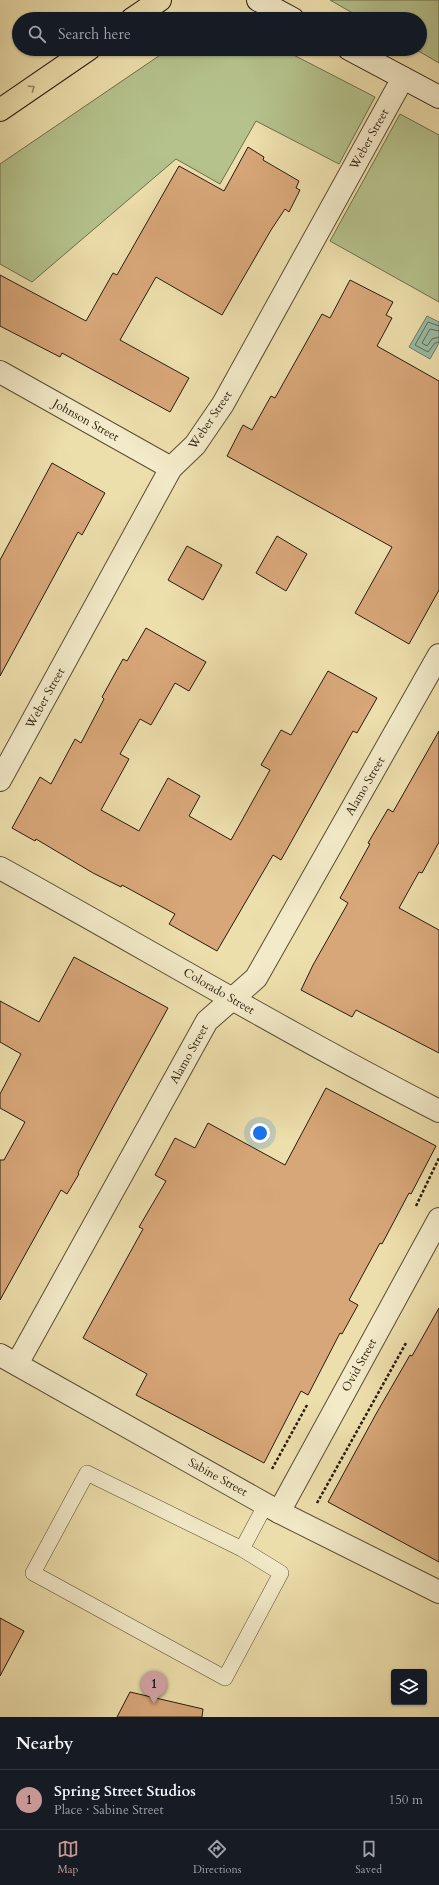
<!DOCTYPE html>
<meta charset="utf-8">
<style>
body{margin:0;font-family:Cardo,serif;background:#242831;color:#f1f3f6}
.controls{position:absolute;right:12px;bottom:12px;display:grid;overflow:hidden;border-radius:4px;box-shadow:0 1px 3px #0004}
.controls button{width:36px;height:36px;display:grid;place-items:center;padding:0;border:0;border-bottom:1px solid #363941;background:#171b24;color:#f1f3f6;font:20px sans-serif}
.you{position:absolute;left:260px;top:1133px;width:14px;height:14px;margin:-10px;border:3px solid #fff;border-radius:50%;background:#1a73e8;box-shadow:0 0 0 6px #1a73e833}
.badge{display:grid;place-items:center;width:26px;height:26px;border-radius:50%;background:#c59692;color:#111;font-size:13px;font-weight:700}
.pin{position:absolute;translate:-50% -33px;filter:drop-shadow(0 1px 2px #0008)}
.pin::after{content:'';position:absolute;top:21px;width:14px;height:12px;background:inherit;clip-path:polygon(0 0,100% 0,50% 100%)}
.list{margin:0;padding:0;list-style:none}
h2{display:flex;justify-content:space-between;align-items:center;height:52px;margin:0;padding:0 16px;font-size:17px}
h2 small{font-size:13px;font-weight:400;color:#9ea1a6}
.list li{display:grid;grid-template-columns:26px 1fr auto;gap:12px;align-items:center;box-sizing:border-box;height:60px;padding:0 16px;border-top:1px solid #363941}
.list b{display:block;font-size:15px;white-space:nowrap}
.list p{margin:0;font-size:13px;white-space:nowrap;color:#9ea1a6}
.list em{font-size:13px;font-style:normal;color:#9ea1a6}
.icon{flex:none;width:22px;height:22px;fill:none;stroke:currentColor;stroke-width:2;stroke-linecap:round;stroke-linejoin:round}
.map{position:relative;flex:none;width:439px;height:1717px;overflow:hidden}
.search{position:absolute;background:#171b24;box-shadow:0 1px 3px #0004;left:12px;right:12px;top:12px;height:44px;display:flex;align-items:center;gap:10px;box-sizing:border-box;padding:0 14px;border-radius:22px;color:#9ea1a6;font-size:15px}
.sheet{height:112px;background:#171b24}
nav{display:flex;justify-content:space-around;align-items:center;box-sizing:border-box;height:56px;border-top:1px solid #363941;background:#171b24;font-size:11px;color:#9ea1a6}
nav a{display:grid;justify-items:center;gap:2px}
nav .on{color:#c59692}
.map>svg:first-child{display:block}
</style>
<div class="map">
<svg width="439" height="1717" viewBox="0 0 439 1717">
<rect width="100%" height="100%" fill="#eddfac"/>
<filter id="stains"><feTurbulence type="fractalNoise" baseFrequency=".005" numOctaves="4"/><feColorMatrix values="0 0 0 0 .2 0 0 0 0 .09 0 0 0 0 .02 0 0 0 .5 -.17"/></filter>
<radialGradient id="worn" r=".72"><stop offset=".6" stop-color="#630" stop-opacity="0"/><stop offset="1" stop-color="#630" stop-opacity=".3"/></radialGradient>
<!-- green -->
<g fill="#b5c28c" stroke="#6e6f4c">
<path d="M 330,0 L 439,0 L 439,63 L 415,49 L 420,49 L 420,19 L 363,19 Z"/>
<path d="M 169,49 L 282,49 L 375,97 L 339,164 L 256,121 L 220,184 L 176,159 L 32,282 L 0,264 L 0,164 Z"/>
<path d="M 400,114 L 439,135 L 439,302 L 330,241 Z"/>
</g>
<!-- water -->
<path fill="#9abda4" stroke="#6c7d68" d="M 427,316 L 439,322 L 439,343 L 430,359 L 409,347 Z"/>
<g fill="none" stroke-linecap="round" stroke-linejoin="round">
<!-- shore -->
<g stroke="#616c58" stroke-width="1">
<path d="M 439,326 L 428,322 L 415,345 L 428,352 L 435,343 L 439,342"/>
<path d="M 439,331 L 430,329 L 422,343 L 427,346 L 432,339 L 439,337"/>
</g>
</g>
<!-- building -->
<g fill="#d8a779" stroke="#281c0d">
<path d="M 248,147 L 264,157 L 263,160 L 299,181 L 296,188 L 300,190 L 289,212 L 285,209 L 271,230 L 222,315 L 156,277 L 120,340 L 189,378 L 170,412 L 62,353 L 60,357 L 0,326 L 0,275 L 86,321 L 113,273 L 117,275 L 179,166 L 224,191 Z"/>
<path d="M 350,280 L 393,302 L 386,315 L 392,318 L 377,346 L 439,381 L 439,590 L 409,644 L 355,613 L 392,547 L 227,456 L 243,425 L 252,430 L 271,396 L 275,398 L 322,314 L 330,318 Z"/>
<path d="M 52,463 L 105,493 L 82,535 L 78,532 L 0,676 L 0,560 Z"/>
<path d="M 277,536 L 307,554 L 286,591 L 256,573 Z"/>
<path d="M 187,546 L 222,565 L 203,600 L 168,580 Z"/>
<path d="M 146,628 L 206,662 L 189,691 L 175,683 L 151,725 L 140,719 L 120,754 L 129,759 L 101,810 L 139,831 L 168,778 L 200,796 L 189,816 L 231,840 L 270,770 L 261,765 L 281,730 L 291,735 L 328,671 L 377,698 L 357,733 L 353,731 L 281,860 L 273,855 L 217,951 L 169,924 L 175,914 L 122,885 L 121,887 L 93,873 L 36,839 L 35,841 L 12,828 L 40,777 L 51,784 L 75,739 L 81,743 L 104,699 L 102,697 L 123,659 L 127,661 Z"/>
<path d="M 439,731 L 439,842 L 422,873 L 419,872 L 399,908 L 439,930 L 439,1053 L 356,1010 L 352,1017 L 301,990 L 313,965 L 348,903 L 340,898 L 370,844 L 368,843 L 388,809 L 393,812 Z"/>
<path d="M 74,957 L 168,1008 L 116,1102 L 78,1173 L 79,1174 L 67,1194 L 61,1190 L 0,1300 L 0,1160 L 4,1160 L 25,1122 L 0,1108 L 0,1094 L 21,1054 L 0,1042 L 0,1001 L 39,1022 Z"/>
<path d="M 326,1088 L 436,1146 L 411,1194 L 409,1193 L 382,1244 L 380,1243 L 349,1300 L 358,1305 L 342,1334 L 340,1333 L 308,1395 L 301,1391 L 264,1463 L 136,1395 L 147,1374 L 83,1338 L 143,1229 L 139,1227 L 166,1181 L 155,1175 L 175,1138 L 195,1148 L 208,1123 L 285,1165 Z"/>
<path d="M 439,1308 L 439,1562 L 328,1502 L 376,1414 L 410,1355 L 412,1356 Z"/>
<path d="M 0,1618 L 24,1631 L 0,1676 Z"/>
<path d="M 130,1692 L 203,1709 L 202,1717 L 117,1717 Z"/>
</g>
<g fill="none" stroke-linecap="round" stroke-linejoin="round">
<!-- lane casing -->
<g stroke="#594d35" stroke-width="16">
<path id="lane" d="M 242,1549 L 281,1573 L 225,1678 L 33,1573 L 87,1473 L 242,1549 L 266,1504"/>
</g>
<!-- street casing -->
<g stroke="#594d35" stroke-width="24">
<g id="street">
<path d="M 0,372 L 171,468"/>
<path d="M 0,780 L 171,468 L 195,445 L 223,404 L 403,78"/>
<path d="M 0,868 C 147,949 290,1035 439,1111"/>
<path d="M 0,1355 L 279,1512 L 439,1592"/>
<path d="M 17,1364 L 207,1021 L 256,978 L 439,655"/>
<path d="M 279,1512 L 439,1219"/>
</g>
</g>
<!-- secondary casing -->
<g stroke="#281c0d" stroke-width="24">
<g id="secondary">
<path d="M 258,0 L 293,19"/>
<path d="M 349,49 L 439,97"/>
</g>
</g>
<!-- highway casing -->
<g stroke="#281c0d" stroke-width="24">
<g id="highway">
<path d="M 132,19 L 160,0"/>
<path d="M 0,110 L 89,49"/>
</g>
</g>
<!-- path -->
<g stroke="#281c0d" stroke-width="2.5" stroke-dasharray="3 2" stroke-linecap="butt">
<path d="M 416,1206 L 439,1158"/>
<path d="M 272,1469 L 307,1405"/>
<path d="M 317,1503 L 406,1343"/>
</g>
<!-- lane -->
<use href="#lane" stroke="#f3eac9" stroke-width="15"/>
<!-- street -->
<use href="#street" stroke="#f3eac9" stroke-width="22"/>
<!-- secondary -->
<use href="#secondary" stroke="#f3eac9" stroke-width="22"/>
<!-- highway -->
<use href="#highway" stroke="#eddfac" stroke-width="22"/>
</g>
<!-- one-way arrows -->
<defs><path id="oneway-chevron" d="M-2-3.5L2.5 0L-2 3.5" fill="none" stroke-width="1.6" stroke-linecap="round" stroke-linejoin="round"/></defs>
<use stroke="#948764" href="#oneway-chevron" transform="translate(32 88) rotate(-35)"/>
<g text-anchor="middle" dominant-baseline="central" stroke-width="3" stroke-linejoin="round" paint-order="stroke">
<!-- street labels -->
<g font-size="12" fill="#281c0d" stroke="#f3eac9">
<text transform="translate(369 139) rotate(-61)">Weber Street</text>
<text transform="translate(86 420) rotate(29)">Johnson Street</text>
<text transform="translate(210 420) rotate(-56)">Weber Street</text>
<text transform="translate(45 698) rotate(-61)">Weber Street</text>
<text transform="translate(365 786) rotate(-60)">Alamo Street</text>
<text transform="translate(219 991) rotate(30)">Colorado Street</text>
<text transform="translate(189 1054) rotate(-61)">Alamo Street</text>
<text transform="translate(359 1365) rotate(-61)">Ovid Street</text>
<text transform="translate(218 1477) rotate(29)">Sabine Street</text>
</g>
</g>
<rect width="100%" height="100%" filter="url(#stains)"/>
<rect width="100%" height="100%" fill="url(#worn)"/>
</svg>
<div class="controls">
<button><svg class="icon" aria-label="layers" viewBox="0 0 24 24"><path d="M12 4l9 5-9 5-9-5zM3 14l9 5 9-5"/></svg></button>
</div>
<div class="you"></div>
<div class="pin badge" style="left:154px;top:1704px">1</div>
<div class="search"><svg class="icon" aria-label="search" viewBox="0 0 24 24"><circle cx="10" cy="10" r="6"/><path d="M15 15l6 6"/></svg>Search here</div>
</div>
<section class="sheet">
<h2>Nearby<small></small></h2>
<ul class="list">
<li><span class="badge">1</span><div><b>Spring Street Studios</b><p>Place · Sabine Street</p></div><em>150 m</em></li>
</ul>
</section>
<nav>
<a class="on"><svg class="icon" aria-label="map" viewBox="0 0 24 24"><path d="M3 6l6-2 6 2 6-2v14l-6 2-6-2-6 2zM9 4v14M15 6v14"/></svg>Map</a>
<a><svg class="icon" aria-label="directions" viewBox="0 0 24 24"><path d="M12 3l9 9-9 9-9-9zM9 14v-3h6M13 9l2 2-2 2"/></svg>Directions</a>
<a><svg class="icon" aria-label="saved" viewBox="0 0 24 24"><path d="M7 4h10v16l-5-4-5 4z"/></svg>Saved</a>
</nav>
